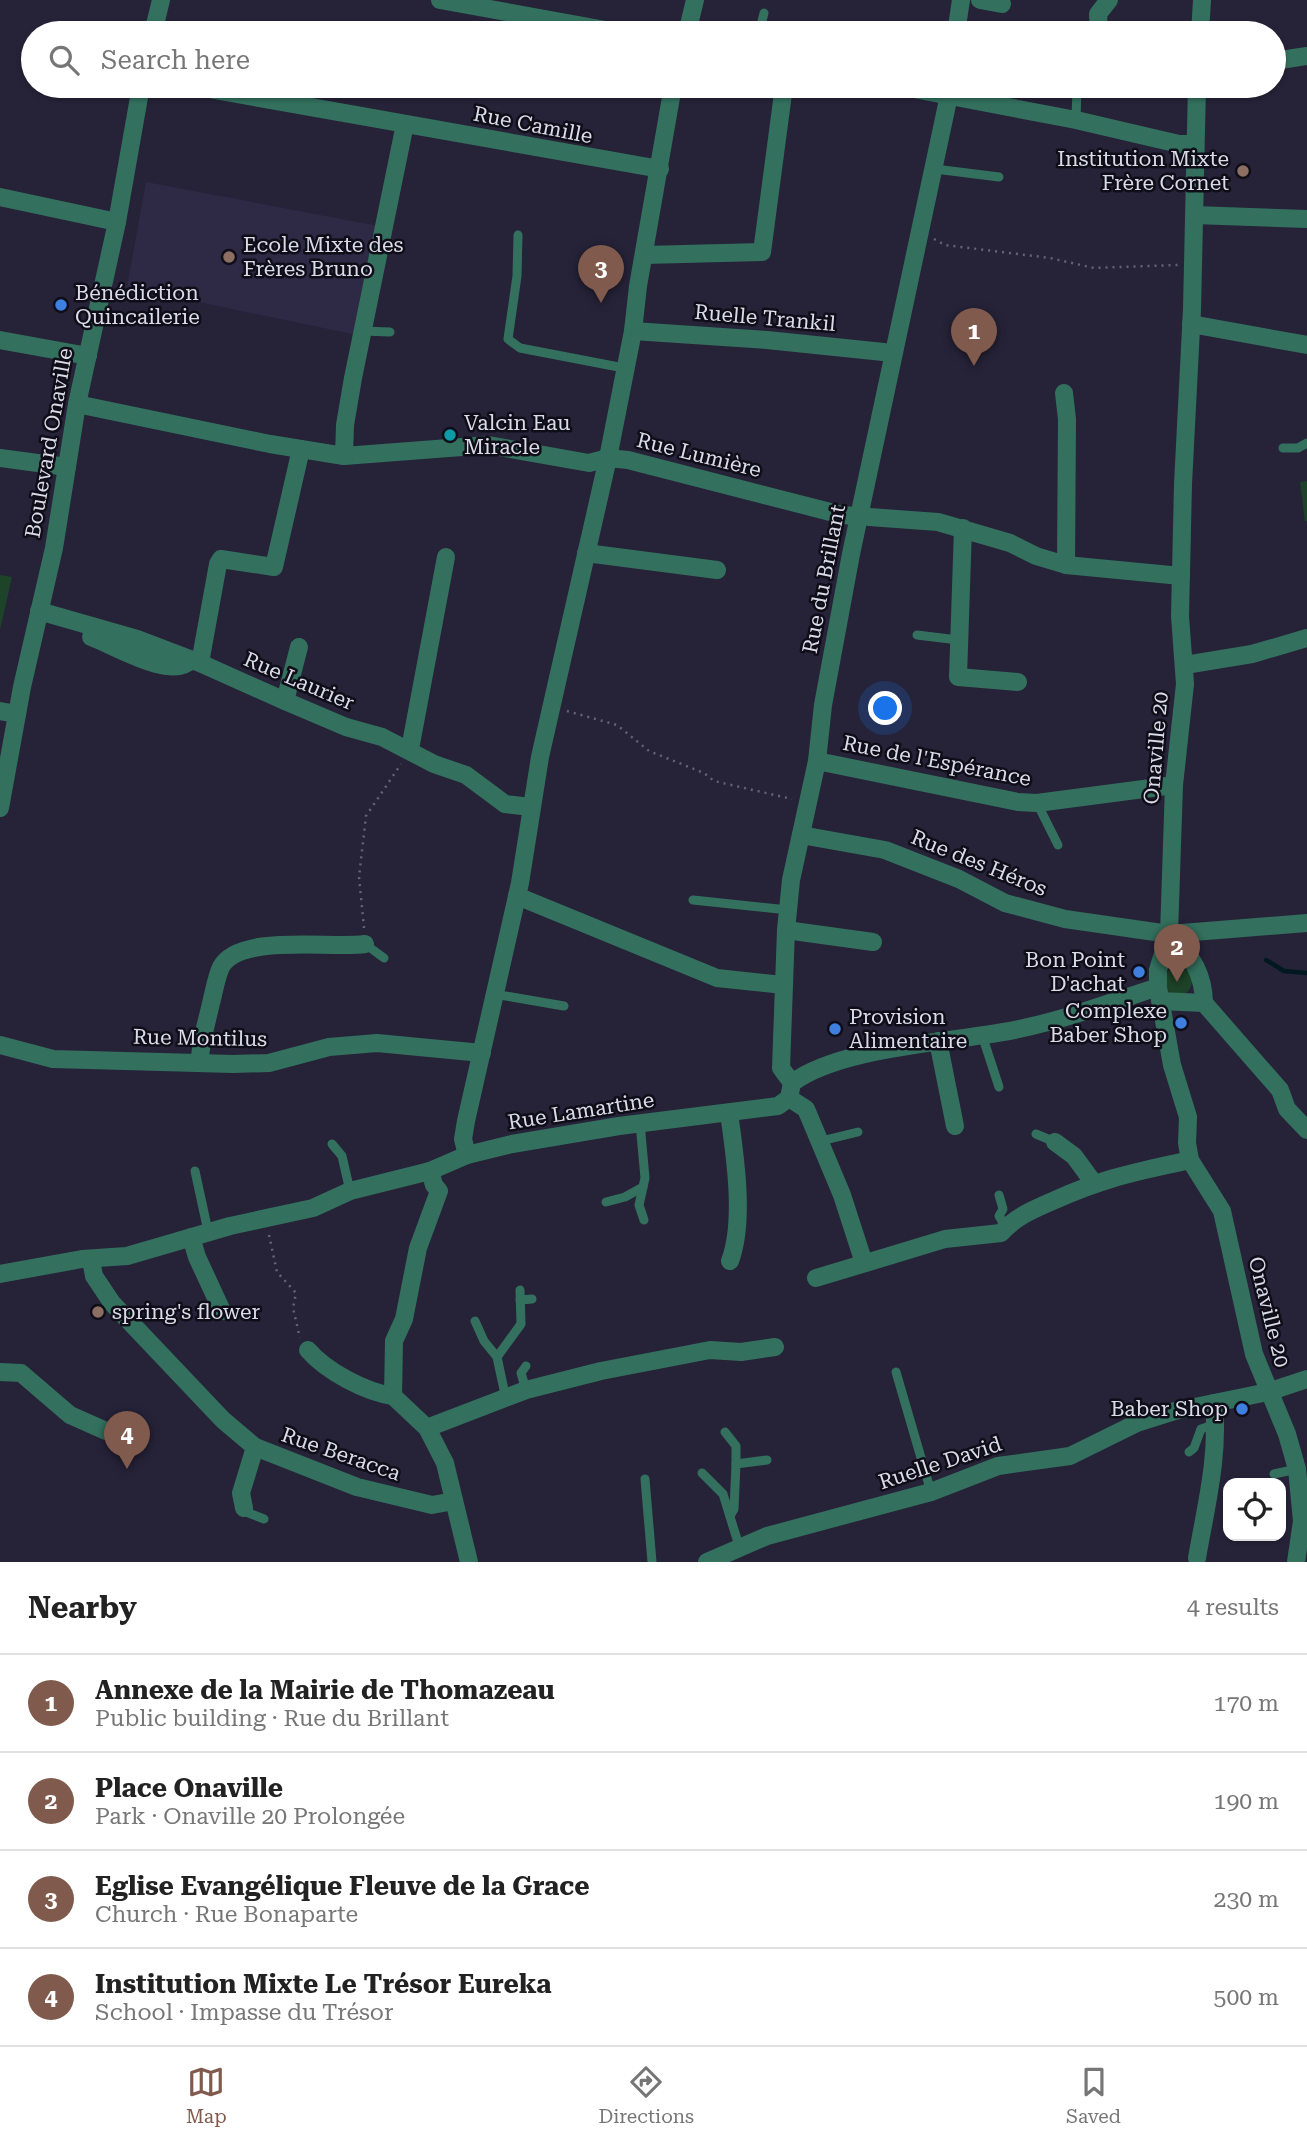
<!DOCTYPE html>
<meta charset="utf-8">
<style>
body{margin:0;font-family:"Roboto Serif",serif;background:#f6f6f6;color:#222}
.controls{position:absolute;right:21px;bottom:21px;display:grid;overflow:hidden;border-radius:14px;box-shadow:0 2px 5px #0004}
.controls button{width:63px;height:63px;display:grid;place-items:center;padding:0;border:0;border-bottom:2px solid #e0e0e0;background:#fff;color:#222;font:35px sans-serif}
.you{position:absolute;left:886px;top:709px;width:24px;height:24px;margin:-18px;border:5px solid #fff;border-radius:50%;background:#1a73e8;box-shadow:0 0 0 10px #1a73e833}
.badge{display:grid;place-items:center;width:46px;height:46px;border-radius:50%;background:#805b4d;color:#fff;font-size:23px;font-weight:700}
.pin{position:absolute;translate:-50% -58px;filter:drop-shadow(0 2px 4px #0008)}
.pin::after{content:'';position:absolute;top:37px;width:24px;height:21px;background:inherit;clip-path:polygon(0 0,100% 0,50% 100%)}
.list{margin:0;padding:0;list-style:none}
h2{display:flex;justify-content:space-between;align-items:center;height:91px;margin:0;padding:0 28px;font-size:30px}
h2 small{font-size:23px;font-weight:400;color:#767676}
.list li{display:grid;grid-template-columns:46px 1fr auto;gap:21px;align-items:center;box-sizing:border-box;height:98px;padding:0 28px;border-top:2px solid #e0e0e0}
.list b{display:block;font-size:26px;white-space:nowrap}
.list p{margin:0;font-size:23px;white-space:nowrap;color:#767676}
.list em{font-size:23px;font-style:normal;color:#767676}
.icon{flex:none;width:38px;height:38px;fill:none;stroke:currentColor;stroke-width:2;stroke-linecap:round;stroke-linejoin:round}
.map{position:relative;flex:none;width:1307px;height:1562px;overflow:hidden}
.search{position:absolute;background:#fff;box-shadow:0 2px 5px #0004;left:21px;right:21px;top:21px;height:77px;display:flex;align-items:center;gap:18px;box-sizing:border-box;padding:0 24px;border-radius:38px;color:#767676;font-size:26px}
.sheet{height:483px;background:#fff}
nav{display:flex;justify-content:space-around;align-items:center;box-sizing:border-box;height:98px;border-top:2px solid #e0e0e0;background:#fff;font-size:19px;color:#767676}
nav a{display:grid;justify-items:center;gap:4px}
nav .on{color:#805b4d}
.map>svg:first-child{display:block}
</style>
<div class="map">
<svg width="1307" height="1562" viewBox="0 0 1307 1562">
<rect width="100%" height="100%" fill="#262339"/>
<!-- built -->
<path fill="#2e2945" d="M 146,182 L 378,226 L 357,335 L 127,287 Z"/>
<!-- green -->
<g fill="#1d4328">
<path d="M 1307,481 L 1307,521 L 1305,522 L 1300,482 Z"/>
<path d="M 0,575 L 12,577 L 0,630 Z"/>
<circle cx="1178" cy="981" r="14"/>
</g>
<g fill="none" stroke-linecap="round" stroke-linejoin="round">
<!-- stream -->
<path stroke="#001920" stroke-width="4.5" d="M 1266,960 L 1284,971 L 1307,973"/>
<!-- path -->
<g stroke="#656377" stroke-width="2.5" stroke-dasharray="2 5" stroke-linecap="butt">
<path d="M 934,239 L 945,245 L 1050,258 L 1094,268 L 1179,265"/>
<path d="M 567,711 L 617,725 L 649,751 L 704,773 L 714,781 L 792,799"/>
<path d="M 364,928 L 359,877 L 366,816 L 401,764"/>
<path d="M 269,1235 L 277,1272 L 296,1293 L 293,1308 L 300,1338"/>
</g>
<!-- service -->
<g stroke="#33715e" stroke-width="9">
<path d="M 759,33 L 764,13"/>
<path d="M 1076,120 L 1077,86"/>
<path d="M 935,169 L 999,177"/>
<path d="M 518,235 L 517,276 L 508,339 L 520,348 L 624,368"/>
<path d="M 363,331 L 390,332"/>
<path d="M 1283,448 L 1298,448 L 1307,443"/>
<path d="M 917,635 L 958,640"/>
<path d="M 1037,803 L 1058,845"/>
<path d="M 693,900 L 788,910"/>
<path d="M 365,944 L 384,958"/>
<path d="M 494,994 L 564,1006"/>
<path d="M 982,1035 L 999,1087"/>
<path d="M 640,1123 L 645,1178 L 639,1205 L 644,1220"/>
<path d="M 1036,1134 L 1055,1142"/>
<path d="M 821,1141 L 858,1132"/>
<path d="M 332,1144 L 342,1156 L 350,1191"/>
<path d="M 195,1171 L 208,1231"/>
<path d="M 999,1195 L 1003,1209 L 999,1216 L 1006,1227"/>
<path d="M 606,1202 L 625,1197 L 643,1187"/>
<path d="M 520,1300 L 532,1299"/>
<path d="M 475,1321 L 484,1341 L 497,1357 L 506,1399"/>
<path d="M 497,1357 L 521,1324 L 520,1290"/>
<path d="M 896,1372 L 931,1492"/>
<path d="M 526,1390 L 521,1373 L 526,1366"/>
<path d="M 725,1432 L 736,1446 L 736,1464"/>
<path d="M 1189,1452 L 1194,1448 L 1201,1429 L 1216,1424"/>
<path d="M 702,1473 L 723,1494 L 740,1549"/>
<path d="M 1274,1474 L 1297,1469"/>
<path d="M 645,1479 L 652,1562"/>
<path d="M 244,1508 L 246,1512 L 264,1519"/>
<path d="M 730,1516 L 734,1509 L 736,1464 L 767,1460"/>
</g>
<!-- minor -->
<g stroke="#33715e" stroke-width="18">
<path d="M 440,0 L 622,33"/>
<path d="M 980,0 L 1002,4"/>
<path d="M 687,33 L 695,0"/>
<path d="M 956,33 L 961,0"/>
<path d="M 1099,33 L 1098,14 L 1109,0"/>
<path d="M 1200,33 L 1202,0"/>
<path d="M 1274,61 L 1307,56"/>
<path d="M 192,86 L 660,169"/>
<path d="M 898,86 L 1076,120 L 1179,144 L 1195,144"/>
<path d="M 1197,86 L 1192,309 L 1183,484 L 1180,616 L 1185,684 L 1174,785 L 1169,934 L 1158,970 L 1158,987 L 1172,1065 L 1188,1117 L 1187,1143 L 1190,1160 L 1222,1211 L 1254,1354 L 1287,1434 L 1297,1469 L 1302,1521 L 1296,1562"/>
<path d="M 0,197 L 117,222"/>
<path d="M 1194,215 L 1307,219"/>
<path d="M 644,255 L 762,252 L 784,86"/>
<path d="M 1191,324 L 1307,345"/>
<path d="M 633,331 L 767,340 L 893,353"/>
<path d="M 0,340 L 88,356"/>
<path d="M 1064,393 L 1067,419 L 1066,565"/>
<path d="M 77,404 L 270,444 L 344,456 L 488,445 L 589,463 L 608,458 L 628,460 L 842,515 L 938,522 L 1010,543 L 1036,556 L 1066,565 L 1181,576"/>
<path d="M 344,456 L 345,425 L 353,378 L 405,124"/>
<path d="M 0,458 L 67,467"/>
<path d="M 963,528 L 958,677 L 1018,682"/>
<path d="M 586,553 L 717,570"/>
<path d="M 39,611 L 137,639 L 200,663 L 285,701 L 346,727 L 382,737 L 434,764 L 466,775 L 505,804 L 531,807"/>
<path d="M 91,637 C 114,645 171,681 191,660"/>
<path d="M 200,663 L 218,564 L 221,559 L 274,567 L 301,449"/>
<path d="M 1185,665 L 1252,654 L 1307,638"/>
<path d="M 285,701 L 299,647"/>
<path d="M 0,711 L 17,714"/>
<path d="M 410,749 L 446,557"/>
<path d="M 817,761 L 1018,802 L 1037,803 L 1174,785"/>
<path d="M 801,835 L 885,850 L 959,879 L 1005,903 L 1065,919 L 1169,934 L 1307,923"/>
<path d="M 517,896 L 717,978 L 783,985"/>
<path d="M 786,930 L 873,942"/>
<path d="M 1169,934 C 1190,952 1204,974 1204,1003"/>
<path d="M 1160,1001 L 1204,1003 L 1280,1090 L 1287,1109 L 1307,1130"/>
<path d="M 938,1041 L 955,1126"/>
<path d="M 0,1045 L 53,1059 L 233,1064 L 269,1063 L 329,1047 L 377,1043 L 482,1053"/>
<path d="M 200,1061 C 200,1042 207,1022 211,1003 C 214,992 216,978 221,967 C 239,933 332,949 365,944"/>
<path d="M 792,1083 L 781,1068 L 786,930 L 791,880 L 817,761 L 823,705 L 851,554 L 951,86"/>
<path d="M 789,1098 L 806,1109 L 842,1195 L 864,1263"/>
<path d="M 729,1113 C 735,1156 745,1221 730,1261"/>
<path d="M 1055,1142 L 1074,1156 L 1093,1182"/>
<path d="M 467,1155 L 463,1139 L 466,1121 L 520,883 L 540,757 L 608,458 L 633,331 L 638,286 L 673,86"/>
<path d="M 430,1171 L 434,1185 L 439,1191 L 418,1248 L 404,1319 L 394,1341 L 393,1396 L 427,1428 L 445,1463 L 469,1562"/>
<path d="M 191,1237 L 197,1257 L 222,1311"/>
<path d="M 91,1260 L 94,1276 L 112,1303 L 223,1420 L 255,1447 L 357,1487 L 432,1505 L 454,1501"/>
<path d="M 0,1274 L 82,1259 L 127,1256 L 230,1226 L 313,1208 L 350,1191 L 430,1171 L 467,1155 L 512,1144 L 619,1126 L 778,1106 L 789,1098 L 792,1083 C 841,1046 958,1042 1019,1029 C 1067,1019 1112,1002 1158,987"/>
<path d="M 816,1278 L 945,1239 L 1001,1233 C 1016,1216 1035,1209 1055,1200 C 1106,1177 1137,1172 1190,1160"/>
<path d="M 308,1350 C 326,1371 365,1392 393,1396"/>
<path d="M 0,1372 L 21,1373 L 70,1415 L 106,1431"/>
<path d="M 427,1428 L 526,1390 L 601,1371 L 710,1350 L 741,1352 L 775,1347"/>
<path d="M 244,1508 L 241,1493 L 255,1447"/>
<path d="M 1197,1558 C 1206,1506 1219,1456 1214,1403"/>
<path d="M 707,1562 L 767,1536 L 931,1492 L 998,1466 L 1070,1456 L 1137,1423 L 1175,1411 L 1268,1392 L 1307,1379"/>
</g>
<!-- tertiary -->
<g stroke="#33715e" stroke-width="18">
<path d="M 153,33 L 161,0"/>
<path d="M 0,808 L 22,687 L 54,548 L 77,404 L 117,222 L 141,86"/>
</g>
</g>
<!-- markers -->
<g fill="#8d6e63" stroke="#0f0e18" stroke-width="2.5">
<circle cx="1243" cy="171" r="7"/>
<circle cx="229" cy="257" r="7"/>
<circle cx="98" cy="1312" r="7"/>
</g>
<g fill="#3f7fe0" stroke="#0f0e18" stroke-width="2.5">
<circle cx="61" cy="305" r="7"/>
<circle cx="1139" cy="972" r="7"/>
<circle cx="1181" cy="1023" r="7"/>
<circle cx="835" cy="1029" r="7"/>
<circle cx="1242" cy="1409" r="7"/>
</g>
<circle fill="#0f9aa8" stroke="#0f0e18" stroke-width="2.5" cx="450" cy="435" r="7"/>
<g text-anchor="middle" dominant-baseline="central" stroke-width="5" stroke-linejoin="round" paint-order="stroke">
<!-- street labels -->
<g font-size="21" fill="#dbdae9" stroke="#0f0e18">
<text transform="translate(533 125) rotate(11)">Rue Camille</text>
<text transform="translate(765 318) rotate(5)">Ruelle Trankil</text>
<text transform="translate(49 443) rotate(-80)">Boulevard Onaville</text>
<text transform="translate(699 455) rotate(14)">Rue Lumière</text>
<text transform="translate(824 579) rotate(-79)">Rue du Brillant</text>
<text transform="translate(299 681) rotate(23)">Rue Laurier</text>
<text transform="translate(1156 748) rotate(-85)">Onaville 20</text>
<text transform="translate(937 761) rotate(11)">Rue de l'Espérance</text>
<text transform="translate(979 863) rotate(22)">Rue des Héros</text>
<text transform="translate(200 1038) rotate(1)">Rue Montilus</text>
<text transform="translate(581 1111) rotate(-9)">Rue Lamartine</text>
<text transform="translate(1269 1312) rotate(76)">Onaville 20</text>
<text transform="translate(341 1454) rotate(19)">Rue Beracca</text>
<text transform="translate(940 1463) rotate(-18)">Ruelle David</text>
</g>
<!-- poi labels -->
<g font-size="21" fill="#dbdae9" stroke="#0f0e18" text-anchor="start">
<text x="1229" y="159" text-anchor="end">Institution Mixte<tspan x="1229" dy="24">Frère Cornet</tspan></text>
<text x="243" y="245">Ecole Mixte des<tspan x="243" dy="24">Frères Bruno</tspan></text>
<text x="75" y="293">Bénédiction<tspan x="75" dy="24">Quincailerie</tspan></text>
<text x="464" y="423">Valcin Eau<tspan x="464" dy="24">Miracle</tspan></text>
<text x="1125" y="960" text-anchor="end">Bon Point<tspan x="1125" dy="24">D'achat</tspan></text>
<text x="1167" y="1011" text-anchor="end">Complexe<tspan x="1167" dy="24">Baber Shop</tspan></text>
<text x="849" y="1017">Provision<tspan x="849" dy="24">Alimentaire</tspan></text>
<text x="112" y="1312">spring's flower</text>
<text x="1228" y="1409" text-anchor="end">Baber Shop</text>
</g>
</g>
</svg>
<div class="controls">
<button><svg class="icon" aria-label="locate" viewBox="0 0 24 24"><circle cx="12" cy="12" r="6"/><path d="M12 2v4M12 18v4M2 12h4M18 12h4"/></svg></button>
</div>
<div class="you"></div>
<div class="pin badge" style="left:974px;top:366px">1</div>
<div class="pin badge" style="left:1177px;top:982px">2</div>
<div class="pin badge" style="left:601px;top:303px">3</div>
<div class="pin badge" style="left:127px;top:1469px">4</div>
<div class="search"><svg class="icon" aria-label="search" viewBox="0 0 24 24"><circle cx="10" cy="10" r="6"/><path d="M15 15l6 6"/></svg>Search here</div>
</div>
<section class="sheet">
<h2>Nearby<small>4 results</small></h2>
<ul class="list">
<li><span class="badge">1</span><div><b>Annexe de la Mairie de Thomazeau</b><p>Public building · Rue du Brillant</p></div><em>170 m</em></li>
<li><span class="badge">2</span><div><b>Place Onaville</b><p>Park · Onaville 20 Prolongée</p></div><em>190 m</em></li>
<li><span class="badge">3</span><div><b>Eglise Evangélique Fleuve de la Grace</b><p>Church · Rue Bonaparte</p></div><em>230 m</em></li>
<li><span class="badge">4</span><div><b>Institution Mixte Le Trésor Eureka</b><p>School · Impasse du Trésor</p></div><em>500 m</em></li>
</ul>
</section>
<nav>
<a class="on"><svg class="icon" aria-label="map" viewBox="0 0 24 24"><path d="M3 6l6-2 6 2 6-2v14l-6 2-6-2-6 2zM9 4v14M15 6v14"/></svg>Map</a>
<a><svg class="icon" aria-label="directions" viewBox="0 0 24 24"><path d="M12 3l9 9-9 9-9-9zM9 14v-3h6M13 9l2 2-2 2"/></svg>Directions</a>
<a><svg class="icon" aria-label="saved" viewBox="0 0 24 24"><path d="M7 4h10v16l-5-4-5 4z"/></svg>Saved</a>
</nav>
